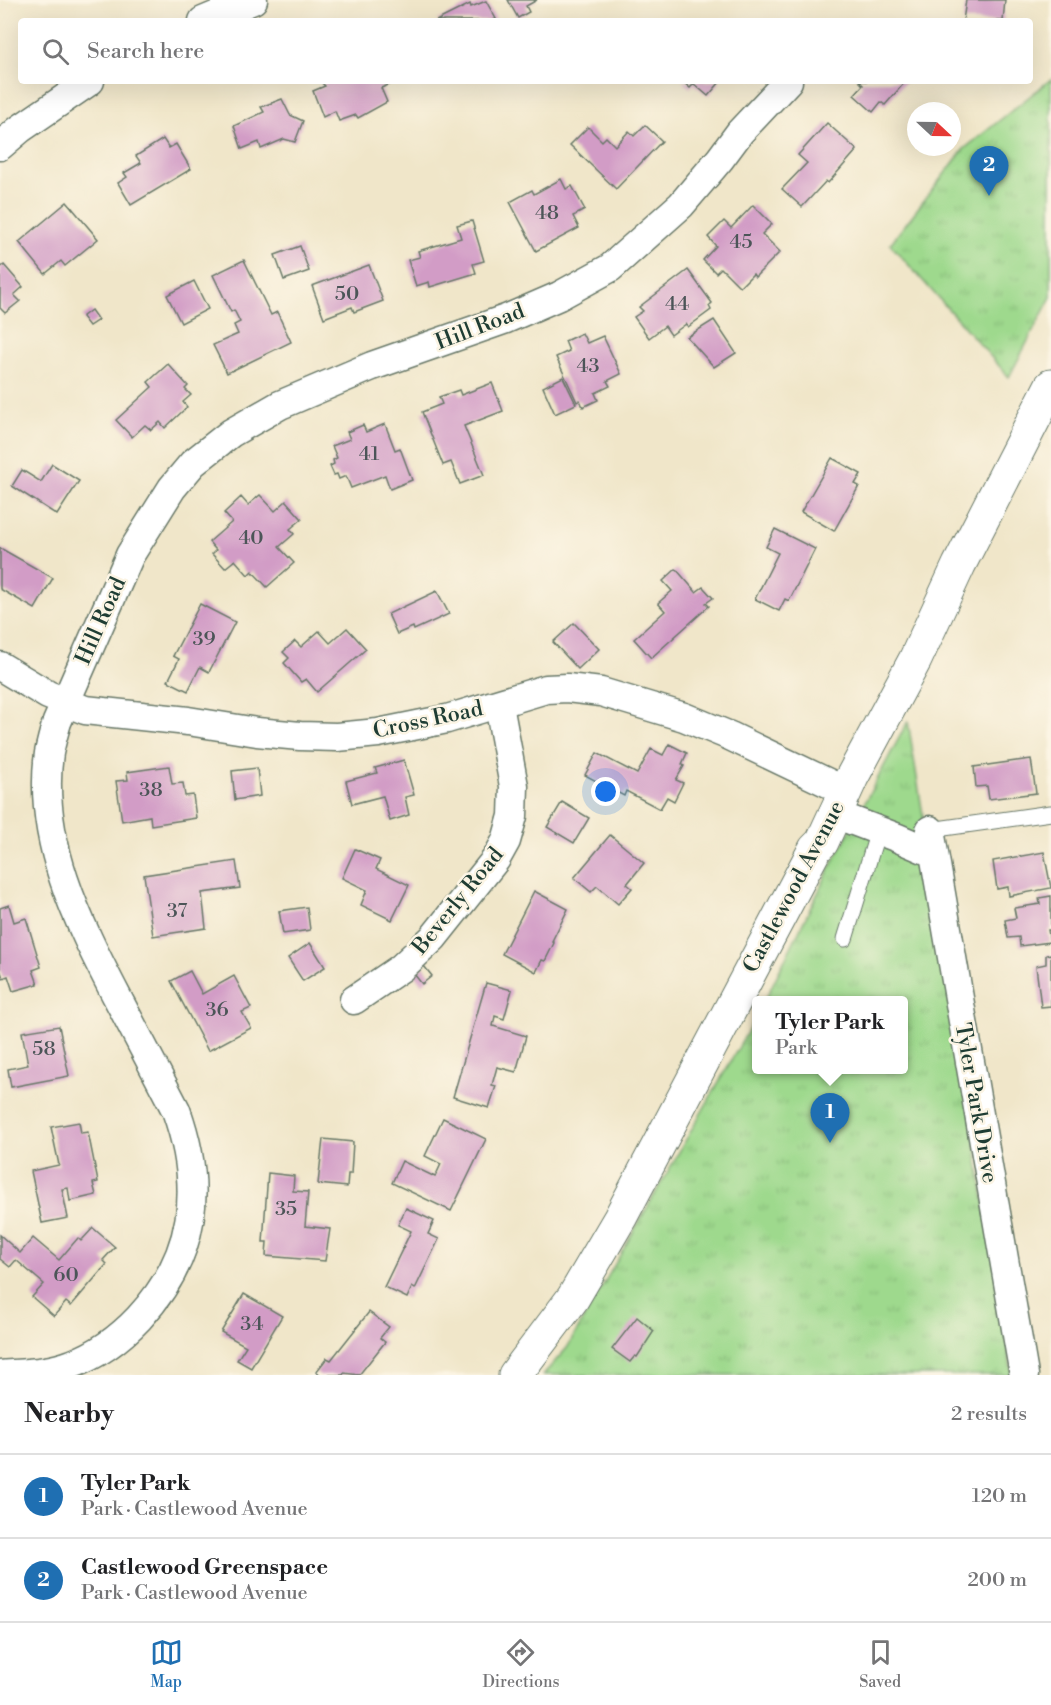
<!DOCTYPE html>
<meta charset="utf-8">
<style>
body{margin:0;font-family:"Libre Bodoni",serif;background:#f6f6f6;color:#202124}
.compass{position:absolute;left:907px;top:102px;width:54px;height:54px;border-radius:50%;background:#fff;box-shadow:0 6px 24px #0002;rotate:112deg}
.you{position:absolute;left:606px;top:792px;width:21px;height:21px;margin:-15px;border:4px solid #fff;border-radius:50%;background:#1a73e8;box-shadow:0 0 0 9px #1a73e833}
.badge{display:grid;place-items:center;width:39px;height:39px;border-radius:50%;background:#1f6fb2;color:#fff;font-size:20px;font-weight:700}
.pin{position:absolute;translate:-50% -50px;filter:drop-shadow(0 2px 3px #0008)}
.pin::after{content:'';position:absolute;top:32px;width:21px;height:18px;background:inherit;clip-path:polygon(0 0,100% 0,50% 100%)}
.popup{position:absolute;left:752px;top:996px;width:156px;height:78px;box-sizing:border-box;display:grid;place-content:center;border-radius:6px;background:#fff;filter:drop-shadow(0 2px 4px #0005);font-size:20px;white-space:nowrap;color:#757577}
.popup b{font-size:22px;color:#202124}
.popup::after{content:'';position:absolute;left:50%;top:100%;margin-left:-12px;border:12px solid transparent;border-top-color:#fff}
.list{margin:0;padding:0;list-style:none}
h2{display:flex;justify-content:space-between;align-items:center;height:78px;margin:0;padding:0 24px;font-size:26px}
h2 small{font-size:20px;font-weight:400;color:#757577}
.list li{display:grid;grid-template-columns:39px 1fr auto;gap:18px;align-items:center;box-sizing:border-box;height:84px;padding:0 24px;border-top:2px solid #e0e0e0}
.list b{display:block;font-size:22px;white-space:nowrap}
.list p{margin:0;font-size:20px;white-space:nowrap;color:#757577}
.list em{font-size:20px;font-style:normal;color:#757577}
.icon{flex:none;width:33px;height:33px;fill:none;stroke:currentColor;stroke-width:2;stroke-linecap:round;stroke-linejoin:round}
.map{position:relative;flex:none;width:1051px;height:1375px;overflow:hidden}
.search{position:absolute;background:#fff;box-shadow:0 6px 24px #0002;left:18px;right:18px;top:18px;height:66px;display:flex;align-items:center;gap:15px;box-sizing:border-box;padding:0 21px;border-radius:6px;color:#757577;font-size:22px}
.sheet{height:246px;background:#fff}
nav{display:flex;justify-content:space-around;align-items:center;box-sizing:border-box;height:84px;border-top:2px solid #e0e0e0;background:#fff;font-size:16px;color:#757577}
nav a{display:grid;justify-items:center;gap:3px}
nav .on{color:#1f6fb2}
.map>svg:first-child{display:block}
</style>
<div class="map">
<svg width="1051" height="1375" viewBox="0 0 1051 1375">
<defs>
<pattern id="park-tufts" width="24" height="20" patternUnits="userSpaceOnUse" patternTransform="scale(1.5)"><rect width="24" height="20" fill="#9ed98d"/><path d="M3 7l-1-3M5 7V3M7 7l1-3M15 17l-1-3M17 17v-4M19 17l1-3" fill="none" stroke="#88bb7a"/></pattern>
</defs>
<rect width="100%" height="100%" fill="#fcf5e5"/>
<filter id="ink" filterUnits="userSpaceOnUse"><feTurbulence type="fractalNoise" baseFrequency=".0167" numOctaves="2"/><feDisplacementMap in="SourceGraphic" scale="12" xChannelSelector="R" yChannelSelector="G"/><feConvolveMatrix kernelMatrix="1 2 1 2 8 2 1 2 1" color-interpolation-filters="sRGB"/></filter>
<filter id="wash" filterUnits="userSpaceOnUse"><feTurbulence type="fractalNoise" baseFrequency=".008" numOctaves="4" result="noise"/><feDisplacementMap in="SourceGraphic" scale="24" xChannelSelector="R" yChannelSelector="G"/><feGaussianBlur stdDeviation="1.35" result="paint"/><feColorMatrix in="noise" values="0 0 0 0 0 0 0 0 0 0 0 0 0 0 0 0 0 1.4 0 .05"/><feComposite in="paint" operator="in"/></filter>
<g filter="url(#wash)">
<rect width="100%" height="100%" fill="#f0e6c9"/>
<!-- park -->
<g fill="url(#park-tufts)" stroke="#5e8b60" stroke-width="1.5">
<path d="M 1051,79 L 1051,297 L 1009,377 L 890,244 L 964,149 Z"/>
<path d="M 908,721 L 1012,1375 L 543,1375 L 567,1348 L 756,1017 L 756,1070 L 904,1070 L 904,1000 L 765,1000 L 830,868 Z"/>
</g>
<g id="blocks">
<!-- building -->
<g fill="#d29cc6">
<path d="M 508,0 L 537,0 L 526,6 L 529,12 L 518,18 Z"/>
<path d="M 966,0 L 1005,0 L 1003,21 L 963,21 Z"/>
<path d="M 486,1 L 496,19 L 492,21 L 436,21 L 470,4 L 471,7 Z"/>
<path d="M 325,81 L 390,81 L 391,84 L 381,88 L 387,102 L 358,118 L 356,115 L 339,121 L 335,111 L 323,117 L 313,91 L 325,86 L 322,83 Z"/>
<path d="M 682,81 L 721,81 L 708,96 L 694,84 L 690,88 Z"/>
<path d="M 859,81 L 906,81 L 885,105 L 881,102 L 873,112 L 854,95 L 863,85 Z"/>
<path d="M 282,99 L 290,115 L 303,121 L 295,142 L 284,139 L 261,149 L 259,142 L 242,149 L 234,126 L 264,112 L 261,107 Z"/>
<path d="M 827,123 L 857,150 L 828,183 L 826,181 L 802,207 L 782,189 L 807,163 L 798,155 Z"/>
<path d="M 645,125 L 662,141 L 616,189 L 570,145 L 588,127 L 602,141 L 606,137 L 615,146 L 629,131 L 634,136 Z"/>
<path d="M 163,139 L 169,148 L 176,144 L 191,169 L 131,205 L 118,183 L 127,177 L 124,173 L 141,163 L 136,156 Z"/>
<path d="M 561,179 L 566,189 L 572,186 L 585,210 L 573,216 L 579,228 L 536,251 L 510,202 L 532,190 L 534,194 Z"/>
<path d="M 67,202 L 98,239 L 65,266 L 61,261 L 45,274 L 19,242 Z"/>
<path d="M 753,205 L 772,224 L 762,234 L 780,252 L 755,277 L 753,274 L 740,287 L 721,268 L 716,273 L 703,260 L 716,246 L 708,237 L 724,221 L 731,228 Z"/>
<path d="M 472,221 L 484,261 L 473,264 L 476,273 L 430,287 L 429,282 L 416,286 L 408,260 L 420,257 L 418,251 L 461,238 L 457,225 Z"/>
<path d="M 300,246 L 309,271 L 284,280 L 275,255 Z"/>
<path d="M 244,260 L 271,315 L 277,312 L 291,342 L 227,373 L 213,345 L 238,334 L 234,325 L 240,322 L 234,310 L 231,312 L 213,275 Z"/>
<path d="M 4,265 L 23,287 L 14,295 L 20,301 L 5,313 L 0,308 L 0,268 Z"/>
<path d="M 369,265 L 383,301 L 354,312 L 352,307 L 324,318 L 312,286 Z"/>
<path d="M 688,270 L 712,303 L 709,306 L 711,310 L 688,327 L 686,324 L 671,335 L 665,326 L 649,338 L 634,317 L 643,311 L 639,307 Z"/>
<path d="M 194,281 L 208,309 L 181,323 L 167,295 Z"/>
<path d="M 91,310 L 98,320 L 89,326 L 82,317 Z"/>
<path d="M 714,320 L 736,353 L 714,367 L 687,337 Z"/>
<path d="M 582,333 L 587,343 L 603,336 L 621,374 L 607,381 L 610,386 L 595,393 L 598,400 L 583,407 L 580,400 L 577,402 L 556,357 L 569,351 L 565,341 Z"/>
<path d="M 168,364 L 188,386 L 185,389 L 191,395 L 183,402 L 187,407 L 165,428 L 160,422 L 151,430 L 145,425 L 132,437 L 116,420 L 152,387 L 148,382 Z"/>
<path d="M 563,377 L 576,404 L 555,414 L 543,387 Z"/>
<path d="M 492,383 L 503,411 L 464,426 L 484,475 L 460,484 L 451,462 L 443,465 L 422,412 L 442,404 L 439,397 L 459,390 L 461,395 Z"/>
<path d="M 385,424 L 395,450 L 400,448 L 412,480 L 390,489 L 385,475 L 351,488 L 346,476 L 339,479 L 337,474 L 334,475 L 330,466 L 334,464 L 333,460 L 337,458 L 332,446 L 350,439 L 347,432 L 363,425 L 366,432 Z"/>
<path d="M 832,458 L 861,474 L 855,484 L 859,486 L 834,531 L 801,512 Z"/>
<path d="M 52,464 L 79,481 L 57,515 L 12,486 L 22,470 L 41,482 Z"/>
<path d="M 260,495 L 275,511 L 286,501 L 302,519 L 290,529 L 294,534 L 279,547 L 294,563 L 267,587 L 252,571 L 248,575 L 235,560 L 225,568 L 212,554 L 216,550 L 209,542 L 232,522 L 224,513 L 241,497 L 248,505 Z"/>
<path d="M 775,529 L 815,549 L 789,601 L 785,599 L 779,611 L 755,599 L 778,553 L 766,547 Z"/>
<path d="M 0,548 L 53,578 L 35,609 L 0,589 Z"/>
<path d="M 676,569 L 696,592 L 703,587 L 713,598 L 706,603 L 709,606 L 651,658 L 634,639 L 665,611 L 658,603 L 672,591 L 663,581 Z"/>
<path d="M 437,591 L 449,614 L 414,630 L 413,627 L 397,634 L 388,614 Z"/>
<path d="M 200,604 L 235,622 L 209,672 L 200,667 L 188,691 L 168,681 L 179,659 L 173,656 Z"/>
<path d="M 574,623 L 599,649 L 578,669 L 553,642 Z"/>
<path d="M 347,628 L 366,649 L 317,692 L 306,679 L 301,682 L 284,663 L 289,658 L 283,652 L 295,641 L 301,647 L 319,631 L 330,643 Z"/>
<path d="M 669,744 L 687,753 L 682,764 L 684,766 L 676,780 L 683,783 L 674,801 L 667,797 L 660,809 L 626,791 L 624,796 L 585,775 L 597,753 L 637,774 L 651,749 L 663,755 Z"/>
<path d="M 1031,759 L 1036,793 L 989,799 L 987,786 L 976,787 L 974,767 Z"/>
<path d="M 404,760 L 414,795 L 405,797 L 409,815 L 390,821 L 383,796 L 352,804 L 346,781 L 377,773 L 375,768 Z"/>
<path d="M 169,766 L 172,784 L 183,783 L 185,796 L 193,795 L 196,818 L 151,825 L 150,816 L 122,821 L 116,781 L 128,780 L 127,772 Z"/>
<path d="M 257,768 L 260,796 L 235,800 L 232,771 Z"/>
<path d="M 562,802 L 589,818 L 574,843 L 547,827 Z"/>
<path d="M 610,835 L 644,863 L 627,884 L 632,888 L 618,904 L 597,886 L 591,892 L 574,878 Z"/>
<path d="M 355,849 L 380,860 L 376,869 L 409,885 L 392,920 L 361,905 L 367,890 L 342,878 Z"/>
<path d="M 1044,852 L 1051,888 L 1009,896 L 1008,887 L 997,889 L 993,861 Z"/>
<path d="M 236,861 L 240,888 L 202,893 L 206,928 L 153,936 L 144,875 Z"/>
<path d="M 534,891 L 568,909 L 552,941 L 554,943 L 545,961 L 542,960 L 536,972 L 502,954 Z"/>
<path d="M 1051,896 L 1051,930 L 1048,930 L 1050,942 L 1020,946 L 1019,937 L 1008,938 L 1005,920 L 1016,918 L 1014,908 L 1040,904 L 1039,898 Z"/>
<path d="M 9,905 L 14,922 L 26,918 L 41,967 L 33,970 L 38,984 L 13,991 L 8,976 L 3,978 L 0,969 L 0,908 Z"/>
<path d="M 307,907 L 310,930 L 283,934 L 279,911 Z"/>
<path d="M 310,943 L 325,967 L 303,981 L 288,958 Z"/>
<path d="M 1051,954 L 1051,1006 L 1041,1007 L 1036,966 L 1046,964 L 1046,955 Z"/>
<path d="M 424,966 L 432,976 L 422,984 L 414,974 Z"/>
<path d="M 190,971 L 202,994 L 234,976 L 251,1008 L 242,1012 L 251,1028 L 208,1051 L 171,981 Z"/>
<path d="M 486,983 L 512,990 L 504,1019 L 495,1016 L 493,1026 L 526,1036 L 516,1072 L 497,1067 L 492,1085 L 496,1086 L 489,1108 L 453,1097 Z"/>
<path d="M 59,1026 L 69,1076 L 11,1087 L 8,1069 L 28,1065 L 22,1032 Z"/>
<path d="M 443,1118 L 486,1139 L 451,1211 L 392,1183 L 402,1161 L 435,1177 L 441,1164 L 425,1156 Z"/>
<path d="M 79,1122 L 81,1133 L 88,1132 L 98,1182 L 93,1183 L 96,1195 L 70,1201 L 68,1188 L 62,1189 L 68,1218 L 42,1223 L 31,1171 L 59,1165 L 51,1127 Z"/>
<path d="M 323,1139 L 353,1142 L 351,1174 L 348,1174 L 347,1187 L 318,1184 Z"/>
<path d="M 268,1173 L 294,1176 L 293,1191 L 308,1192 L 305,1226 L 330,1229 L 325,1261 L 266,1256 L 267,1242 L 263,1242 Z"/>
<path d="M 406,1208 L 434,1221 L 428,1234 L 439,1239 L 415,1289 L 412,1287 L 407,1298 L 384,1287 L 411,1231 L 398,1225 Z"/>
<path d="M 93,1228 L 115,1247 L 103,1260 L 107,1264 L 71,1306 L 66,1302 L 54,1316 L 32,1297 L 44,1284 L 16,1260 L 10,1267 L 0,1259 L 0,1235 L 20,1253 L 33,1238 L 59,1260 L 78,1238 L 81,1241 Z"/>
<path d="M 244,1294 L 282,1316 L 251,1368 L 237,1360 L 246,1346 L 221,1332 Z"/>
<path d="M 369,1312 L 389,1327 L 380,1338 L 385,1342 L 359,1375 L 344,1373 L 343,1375 L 320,1375 L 316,1372 L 327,1358 L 331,1360 Z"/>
<path d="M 637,1317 L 654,1331 L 637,1357 L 635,1356 L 630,1362 L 612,1349 Z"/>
</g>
</g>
</g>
<g filter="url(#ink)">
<use href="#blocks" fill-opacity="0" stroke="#687868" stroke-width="1.5"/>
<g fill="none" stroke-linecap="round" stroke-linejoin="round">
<!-- service casing -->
<g stroke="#687868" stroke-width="17">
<g id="service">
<path d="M 930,830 L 1051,813"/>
<path d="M 845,939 L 878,831"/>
</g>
</g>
<!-- minor casing -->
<g stroke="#687868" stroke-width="31">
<g id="minor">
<path d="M 203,21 L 253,0"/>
<path d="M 0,146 L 20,129 L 90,81"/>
<path d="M 0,666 L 48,695 L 85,710 L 188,721 L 257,732 L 300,736 L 337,737 L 378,733 L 447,719 L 546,689 L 567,688 L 601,692 L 684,717 L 730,736 L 845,791"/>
<path d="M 835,814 L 898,838 L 933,853"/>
<path d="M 930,830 L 1024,1375"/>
<path d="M 354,1000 L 401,968 L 433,938 L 496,859 L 506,841 L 513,816 L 514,786 L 499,705"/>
<path d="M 0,1375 C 24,1373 49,1373 72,1364 C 97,1355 121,1337 139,1318 C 196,1256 204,1188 176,1110 C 156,1072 136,1034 117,997 C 78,922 37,840 49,753 C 51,743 54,732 57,722 L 130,555 L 172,488 L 193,463 L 231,433 L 280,405 L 372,366 L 506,319 L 559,296 L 610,268 L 681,205 L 720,159 L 740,132 L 788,81"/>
</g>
</g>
<!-- tertiary casing -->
<g stroke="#687868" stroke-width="35">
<path id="tertiary" d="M 515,1375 L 573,1298 L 620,1218 L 815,849 L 822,842 L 852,777 L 915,660 L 959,565 L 1051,386"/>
</g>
<!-- service -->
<use href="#service" stroke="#fff" stroke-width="15"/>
<!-- minor -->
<use href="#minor" stroke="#fff" stroke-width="28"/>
<!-- tertiary -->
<use href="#tertiary" stroke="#fff" stroke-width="33"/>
</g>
</g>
<g text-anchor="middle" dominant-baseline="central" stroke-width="5" stroke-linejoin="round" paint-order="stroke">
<!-- number labels -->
<g font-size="20" fill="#4c5558">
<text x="547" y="213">48</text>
<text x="741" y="242">45</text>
<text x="347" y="294">50</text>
<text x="677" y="304">44</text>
<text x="588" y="366">43</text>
<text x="369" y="454">41</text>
<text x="251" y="538">40</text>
<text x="204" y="639">39</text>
<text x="151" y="790">38</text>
<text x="177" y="911">37</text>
<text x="217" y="1010">36</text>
<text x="44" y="1049">58</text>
<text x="286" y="1209">35</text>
<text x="66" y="1275">60</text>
<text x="252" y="1324">34</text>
</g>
<!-- street labels -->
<g font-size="22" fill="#1f3d34" stroke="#fcf5e5">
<text transform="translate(480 327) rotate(-21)">Hill Road</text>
<text transform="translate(101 621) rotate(-66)">Hill Road</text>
<text transform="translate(428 720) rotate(-12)">Cross Road</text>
<text transform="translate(794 887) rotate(-62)">Castlewood Avenue</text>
<text transform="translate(458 901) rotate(-51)">Beverly Road</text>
<text transform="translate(976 1103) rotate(80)">Tyler Park Drive</text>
</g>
</g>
</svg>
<svg class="compass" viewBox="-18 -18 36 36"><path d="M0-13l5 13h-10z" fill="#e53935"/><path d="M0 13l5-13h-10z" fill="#757577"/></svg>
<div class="you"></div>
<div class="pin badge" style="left:830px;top:1143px">1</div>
<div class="popup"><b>Tyler Park</b>Park</div>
<div class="pin badge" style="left:989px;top:196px">2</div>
<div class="search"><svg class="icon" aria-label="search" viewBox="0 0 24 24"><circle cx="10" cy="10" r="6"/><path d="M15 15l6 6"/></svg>Search here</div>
</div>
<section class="sheet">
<h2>Nearby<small>2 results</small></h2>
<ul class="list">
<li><span class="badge">1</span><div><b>Tyler Park</b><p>Park · Castlewood Avenue</p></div><em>120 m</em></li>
<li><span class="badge">2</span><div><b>Castlewood Greenspace</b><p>Park · Castlewood Avenue</p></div><em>200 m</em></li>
</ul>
</section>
<nav>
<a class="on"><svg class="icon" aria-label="map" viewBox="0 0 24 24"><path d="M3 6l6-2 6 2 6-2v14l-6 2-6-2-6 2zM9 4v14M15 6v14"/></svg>Map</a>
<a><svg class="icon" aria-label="directions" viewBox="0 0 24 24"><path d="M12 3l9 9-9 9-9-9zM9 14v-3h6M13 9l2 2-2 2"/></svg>Directions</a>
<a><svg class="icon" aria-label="saved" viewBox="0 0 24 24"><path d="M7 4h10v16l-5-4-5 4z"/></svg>Saved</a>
</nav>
